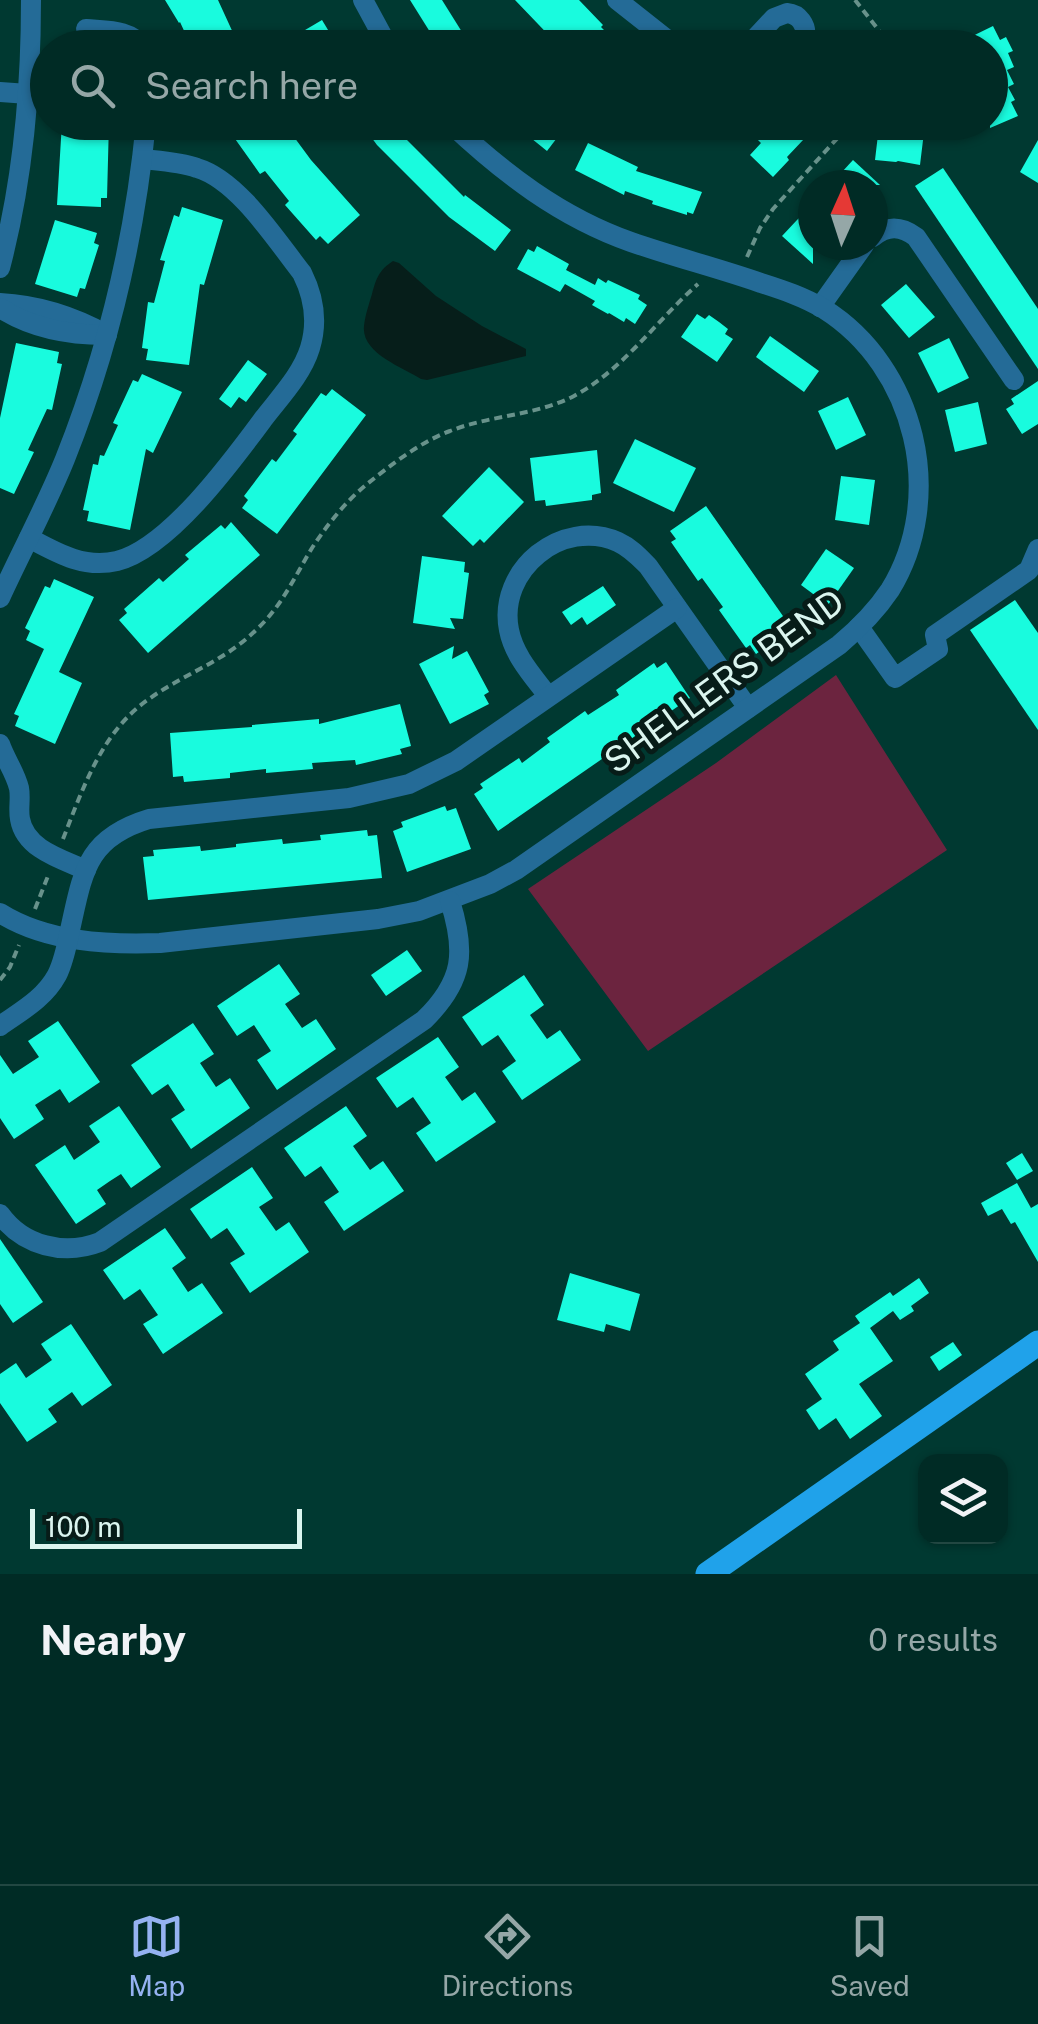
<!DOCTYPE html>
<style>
body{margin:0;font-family:"Public Sans",sans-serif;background:#0a332d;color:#f1f3f6}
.controls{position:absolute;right:30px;bottom:30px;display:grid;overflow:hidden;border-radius:20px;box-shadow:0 2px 8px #0004}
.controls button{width:90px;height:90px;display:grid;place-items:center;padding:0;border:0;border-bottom:2px solid #224742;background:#002b25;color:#f1f3f6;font:50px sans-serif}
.compass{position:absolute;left:798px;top:170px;width:90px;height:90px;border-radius:50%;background:#002b25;box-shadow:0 2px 8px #0004;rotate:3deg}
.scale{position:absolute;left:30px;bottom:25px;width:272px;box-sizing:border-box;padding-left:10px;border:5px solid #dbf5ef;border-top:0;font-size:28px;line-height:35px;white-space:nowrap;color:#dbf5ef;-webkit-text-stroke:8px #071c18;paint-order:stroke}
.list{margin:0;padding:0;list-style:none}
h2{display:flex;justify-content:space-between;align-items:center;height:130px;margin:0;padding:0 40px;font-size:42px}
h2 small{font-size:32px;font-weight:400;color:#95a7a7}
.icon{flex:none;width:55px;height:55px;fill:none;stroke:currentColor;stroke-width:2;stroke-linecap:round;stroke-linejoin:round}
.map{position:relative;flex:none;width:1038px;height:1574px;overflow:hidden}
.search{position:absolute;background:#002b25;box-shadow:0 2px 8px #0004;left:30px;right:30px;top:30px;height:110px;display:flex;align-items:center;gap:25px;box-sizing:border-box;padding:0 35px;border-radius:55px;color:#95a7a7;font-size:38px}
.sheet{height:310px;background:#002b25}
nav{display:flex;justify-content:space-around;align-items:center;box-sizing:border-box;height:140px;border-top:2px solid #224742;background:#002b25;font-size:28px;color:#95a7a7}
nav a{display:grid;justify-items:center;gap:5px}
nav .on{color:#95b2f1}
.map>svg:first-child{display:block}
</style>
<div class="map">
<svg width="1038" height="1574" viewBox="0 0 1038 1574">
<rect width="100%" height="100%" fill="#003931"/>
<!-- green -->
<path fill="#6c243f" d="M 836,675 L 947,850 L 648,1051 L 528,889 L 716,763 Z"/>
<!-- water -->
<path fill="#061e1a" d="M 393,261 L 399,263 L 436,296 L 482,326 L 526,349 L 526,356 L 427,380 L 421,379 C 402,367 361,353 364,326 C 365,316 369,304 372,294 C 376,279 379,270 393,261 Z"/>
<!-- building -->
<g fill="#19fbde">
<path d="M 165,0 L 218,0 L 240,48 L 192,48 L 180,22 L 179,23 Z"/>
<path d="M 410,0 L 442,0 L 472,48 L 440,48 Z"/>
<path d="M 515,0 L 579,0 L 603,25 L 601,27 L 608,34 L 593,48 L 561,48 Z"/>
<path d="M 322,20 L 339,48 L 309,48 L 300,33 Z"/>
<path d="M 993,26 L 1000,40 L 1006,37 L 1013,51 L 1008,53 L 1014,67 L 1007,70 L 1014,84 L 1008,87 L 1015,100 L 1011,102 L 1018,116 L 990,128 L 990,48 L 948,48 Z"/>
<path d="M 62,122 L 109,122 L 107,198 L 101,198 L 101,207 L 57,205 Z"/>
<path d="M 230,122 L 283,122 L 311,160 L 360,215 L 328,244 L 320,236 L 316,240 L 285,205 L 289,201 L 265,171 L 260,174 L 233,136 L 238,133 Z"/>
<path d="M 360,122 L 392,122 L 401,134 L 464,197 L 465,195 L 511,230 L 495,251 L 449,217 L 377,145 Z"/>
<path d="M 511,122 L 553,122 L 563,130 L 547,151 Z"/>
<path d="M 677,122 L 731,122 L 724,140 L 718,140 Z"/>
<path d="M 761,122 L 820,122 L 787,157 L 789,160 L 773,177 L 750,155 L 761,143 L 751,133 Z"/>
<path d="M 879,126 L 924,132 L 920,165 L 898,161 L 896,162 L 875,160 Z"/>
<path d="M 1038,140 L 1038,183 L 1020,172 Z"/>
<path d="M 588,143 L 638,167 L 636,171 L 702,192 L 693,214 L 687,212 L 687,215 L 652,204 L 653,201 L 625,191 L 624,195 L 575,170 Z"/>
<path d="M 853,160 L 880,185 L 830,185 Z"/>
<path d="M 943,168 L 1038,309 L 1038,369 L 915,186 Z"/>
<path d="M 813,203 L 813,264 L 782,236 Z"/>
<path d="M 182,207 L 223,220 L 204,285 L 200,284 L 189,365 L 146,360 L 148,349 L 142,348 L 148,302 L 154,303 L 165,261 L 160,260 L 174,215 L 179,217 Z"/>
<path d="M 55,220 L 97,233 L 94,243 L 99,245 L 85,289 L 80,288 L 77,297 L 35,284 Z"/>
<path d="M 537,246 L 569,264 L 566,270 L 595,285 L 598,278 L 606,283 L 608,280 L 640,295 L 638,299 L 647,305 L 635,324 L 626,318 L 624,322 L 609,313 L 608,314 L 592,305 L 595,301 L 565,284 L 560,292 L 517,269 L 528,249 L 534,252 Z"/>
<path d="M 906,284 L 935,317 L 909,338 L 881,305 Z"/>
<path d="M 697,314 L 705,319 L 709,315 L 719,322 L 728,329 L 725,334 L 733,339 L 717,362 L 681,337 Z"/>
<path d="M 770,336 L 819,371 L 804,392 L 756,357 Z"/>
<path d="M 949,338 L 969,378 L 938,393 L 918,353 Z"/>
<path d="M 16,343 L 59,352 L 57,363 L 62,364 L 52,410 L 47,409 L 28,450 L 34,452 L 14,494 L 0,488 L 0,418 Z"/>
<path d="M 248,360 L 267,374 L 246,402 L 239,397 L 231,408 L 219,399 Z"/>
<path d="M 142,374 L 182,392 L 153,453 L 146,449 L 130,530 L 87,521 L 89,511 L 83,510 L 93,464 L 98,465 L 100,455 L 104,456 L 118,425 L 113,423 L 133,380 L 138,382 Z"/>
<path d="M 1038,381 L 1038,424 L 1022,434 L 1006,409 L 1014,404 L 1011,399 Z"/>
<path d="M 332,389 L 366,415 L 277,534 L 242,508 L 248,500 L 244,496 L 272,459 L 276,462 L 297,434 L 293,431 L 321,393 L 326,396 Z"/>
<path d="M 848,397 L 866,435 L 836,450 L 818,411 Z"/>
<path d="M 978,402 L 987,444 L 955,452 L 945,410 Z"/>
<path d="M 635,439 L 696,468 L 674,512 L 613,483 Z"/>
<path d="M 597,450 L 601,493 L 592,495 L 592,500 L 546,506 L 545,500 L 535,501 L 530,458 Z"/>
<path d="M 489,467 L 524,502 L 484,543 L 480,539 L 473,546 L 442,516 Z"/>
<path d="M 841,476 L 875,480 L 869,525 L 835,520 Z"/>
<path d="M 706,506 L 792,629 L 756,654 L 750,645 L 746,648 L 719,610 L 723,607 L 702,578 L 698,581 L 671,542 L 676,539 L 670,531 Z"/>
<path d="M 231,522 L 260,555 L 148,653 L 119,620 L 127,613 L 124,609 L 159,578 L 163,582 L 189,559 L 185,555 L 221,525 L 225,529 Z"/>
<path d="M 826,549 L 854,568 L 828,605 L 801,585 Z"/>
<path d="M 422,556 L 465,562 L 464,572 L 469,573 L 463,619 L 450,618 L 455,629 L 413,623 Z"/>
<path d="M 54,579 L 94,597 L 59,672 L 82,683 L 55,744 L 15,726 L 19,716 L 14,714 L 44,649 L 26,640 L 30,631 L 25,628 L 45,586 L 50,588 Z"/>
<path d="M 603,586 L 616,605 L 587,625 L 582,617 L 571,625 L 562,612 Z"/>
<path d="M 1015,600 L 1038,633 L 1038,730 L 970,630 Z"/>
<path d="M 454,646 L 452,659 L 467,651 L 489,692 L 484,695 L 489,704 L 450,724 L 419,664 Z"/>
<path d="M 666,662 L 690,698 L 498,831 L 474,794 L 483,788 L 480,784 L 519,758 L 522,763 L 550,742 L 547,738 L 585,711 L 588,715 L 619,695 L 616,690 L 654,663 L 657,668 Z"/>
<path d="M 400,704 L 411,746 L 400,749 L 402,754 L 356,765 L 355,760 L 312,763 L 313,769 L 266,773 L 266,769 L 230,773 L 230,778 L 184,782 L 183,776 L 173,777 L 170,733 L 252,727 L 252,725 L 319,719 L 319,724 Z"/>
<path d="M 445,806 L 447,811 L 456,808 L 471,849 L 407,872 L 393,831 L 403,827 L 401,822 Z"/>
<path d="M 367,830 L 368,836 L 377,835 L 382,878 L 148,900 L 143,857 L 154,856 L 153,850 L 200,846 L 201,851 L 236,847 L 236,844 L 282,839 L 283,844 L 321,840 L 320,835 Z"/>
<path d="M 407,950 L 422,971 L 386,996 L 371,975 Z"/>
<path d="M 279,964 L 300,994 L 285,1004 L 302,1028 L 316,1019 L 336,1049 L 277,1090 L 257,1060 L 271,1051 L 254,1025 L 237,1036 L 217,1006 Z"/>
<path d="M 524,975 L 544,1005 L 530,1015 L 547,1039 L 560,1030 L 581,1060 L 522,1100 L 502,1071 L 516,1061 L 498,1035 L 482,1046 L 462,1017 Z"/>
<path d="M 58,1021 L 100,1082 L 69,1103 L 60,1089 L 35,1105 L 44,1119 L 14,1139 L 0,1118 L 0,1055 L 13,1074 L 39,1057 L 28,1041 Z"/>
<path d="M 193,1023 L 214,1054 L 200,1063 L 216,1087 L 230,1078 L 250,1108 L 191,1149 L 171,1119 L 185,1110 L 168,1084 L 152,1095 L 131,1065 Z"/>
<path d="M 438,1037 L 459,1067 L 445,1077 L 462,1101 L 475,1092 L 496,1122 L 436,1162 L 416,1133 L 431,1123 L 413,1097 L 397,1108 L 376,1078 Z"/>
<path d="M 119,1106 L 161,1167 L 131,1188 L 121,1174 L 110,1181 L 97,1190 L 106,1204 L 76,1224 L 35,1165 L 65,1145 L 74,1160 L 100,1142 L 89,1126 Z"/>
<path d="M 346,1106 L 367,1136 L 353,1146 L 370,1170 L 383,1161 L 404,1191 L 344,1231 L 324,1202 L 339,1192 L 321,1166 L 305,1177 L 284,1148 Z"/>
<path d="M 1022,1153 L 1033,1171 L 1017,1180 L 1006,1163 Z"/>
<path d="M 252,1167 L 273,1198 L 259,1207 L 276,1231 L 289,1222 L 309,1252 L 250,1293 L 230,1263 L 245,1254 L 227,1228 L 211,1239 L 190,1209 Z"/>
<path d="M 1017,1183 L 1031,1208 L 1038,1204 L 1038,1262 L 1015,1222 L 1011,1224 L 1002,1209 L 988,1216 L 981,1203 Z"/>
<path d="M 165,1228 L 186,1258 L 172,1268 L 188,1292 L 202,1283 L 223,1313 L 163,1354 L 143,1324 L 158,1315 L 140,1289 L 124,1300 L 103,1270 Z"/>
<path d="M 0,1239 L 43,1302 L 13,1323 L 0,1304 Z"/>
<path d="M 570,1273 L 640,1294 L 630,1331 L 606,1324 L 604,1332 L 557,1320 Z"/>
<path d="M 919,1278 L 929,1293 L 911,1306 L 914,1311 L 900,1320 L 893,1311 L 870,1328 L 893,1361 L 859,1384 L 882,1416 L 850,1439 L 836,1418 L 819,1430 L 806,1410 L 822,1399 L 805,1374 L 839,1350 L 833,1341 L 860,1323 L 855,1316 L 890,1292 L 893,1296 Z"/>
<path d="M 71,1324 L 112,1385 L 82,1406 L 72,1392 L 48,1409 L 57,1422 L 27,1442 L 0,1403 L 0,1374 L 16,1363 L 26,1378 L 52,1360 L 41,1344 Z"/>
<path d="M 953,1342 L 962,1355 L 939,1371 L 930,1357 Z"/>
</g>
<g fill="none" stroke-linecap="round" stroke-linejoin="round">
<!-- path -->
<g stroke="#68928b" stroke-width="4" stroke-dasharray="8 5" stroke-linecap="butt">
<path d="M 855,0 L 881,33 L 886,48"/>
<path d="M 747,257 L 760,228 L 773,209 L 852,122"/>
<path d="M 63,839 C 83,788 102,731 149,699 C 185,673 224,662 257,629 C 282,606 295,576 312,548 C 327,525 346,501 367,484 C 391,465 420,442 450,431 C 490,415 535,416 574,396 C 624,369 656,321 698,284"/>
<path d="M 35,909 L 48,876"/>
<path d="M 0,980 L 10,967 L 19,945"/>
</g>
<!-- minor -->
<g stroke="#246b97" stroke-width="20">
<path d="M 363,0 L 389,48"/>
<path d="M 617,0 L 669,41 L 683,48"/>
<path d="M 86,29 C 108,31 130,29 144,48"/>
<path d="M 746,48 L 774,18 L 787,13 C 799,14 807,25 805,37 L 793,48"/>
<path d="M 0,92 L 28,94"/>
<path d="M 873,237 C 888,225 901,226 916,237 L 1014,380"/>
<path d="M 0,268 C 23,181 31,90 31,0"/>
<path d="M 0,303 C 38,305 73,316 107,335"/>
<path d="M 820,307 L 864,245"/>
<path d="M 0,308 C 31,328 68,335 105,335"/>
<path d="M 29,538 C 57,553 84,569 117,561 C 169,548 233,460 264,418 C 281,396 302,374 310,348 C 318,322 314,297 302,273 C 276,240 238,180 197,168 C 180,162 160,161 142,159"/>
<path d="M 0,598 C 21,552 46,506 65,459 C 108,351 135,237 146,122"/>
<path d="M 859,627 L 895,678 L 938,649 L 935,635 L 1029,570 L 1038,549"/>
<path d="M 548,696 C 533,676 514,656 509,630 C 497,570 562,517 618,542 C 631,548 639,557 648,566 L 748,708"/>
<path d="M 0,744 C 5,759 15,772 19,788 C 21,798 18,809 20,819 C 25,849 61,859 86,870"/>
<path d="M 0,913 C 46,942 107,945 160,943 L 378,919 L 419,911 L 490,884 L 516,870 L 839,645 C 858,629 876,611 890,590 C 947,497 916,367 824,309 C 804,297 783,290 761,283 C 718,268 674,257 631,242 C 560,217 503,173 449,122"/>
<path d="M 0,1026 C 21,1011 44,999 57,975 C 64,961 67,945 70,930 C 83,872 86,838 149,819 L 349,798 L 409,784 L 456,761 L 677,608"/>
<path d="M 0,1214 C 23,1246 64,1256 100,1242 L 424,1020 C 464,981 466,952 450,901"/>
</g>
<!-- major -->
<path stroke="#20a2ea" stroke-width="25" d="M 708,1574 L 1038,1343"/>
</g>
<g text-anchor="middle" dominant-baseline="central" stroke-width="10" stroke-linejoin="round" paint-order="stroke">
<!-- street labels -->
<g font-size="35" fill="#dbf5ef" stroke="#071c18">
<text transform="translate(724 681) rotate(-36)">SHELLERS BEND</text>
</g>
</g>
</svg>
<div class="controls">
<button><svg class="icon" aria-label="layers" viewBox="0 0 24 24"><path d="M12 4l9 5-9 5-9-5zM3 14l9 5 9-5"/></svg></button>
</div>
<svg class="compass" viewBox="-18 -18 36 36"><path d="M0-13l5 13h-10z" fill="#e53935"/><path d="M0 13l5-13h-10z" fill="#95a7a7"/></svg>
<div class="scale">100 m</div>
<div class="search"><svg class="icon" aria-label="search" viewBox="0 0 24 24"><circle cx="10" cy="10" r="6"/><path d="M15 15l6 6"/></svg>Search here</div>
</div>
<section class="sheet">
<h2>Nearby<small>0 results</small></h2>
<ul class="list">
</ul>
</section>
<nav>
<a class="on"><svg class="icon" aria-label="map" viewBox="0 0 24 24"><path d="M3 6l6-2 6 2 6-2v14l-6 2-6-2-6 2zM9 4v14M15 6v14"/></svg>Map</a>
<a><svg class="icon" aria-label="directions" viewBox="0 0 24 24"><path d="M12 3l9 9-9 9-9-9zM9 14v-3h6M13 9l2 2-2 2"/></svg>Directions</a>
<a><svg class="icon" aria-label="saved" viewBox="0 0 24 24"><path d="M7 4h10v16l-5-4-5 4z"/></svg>Saved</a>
</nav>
